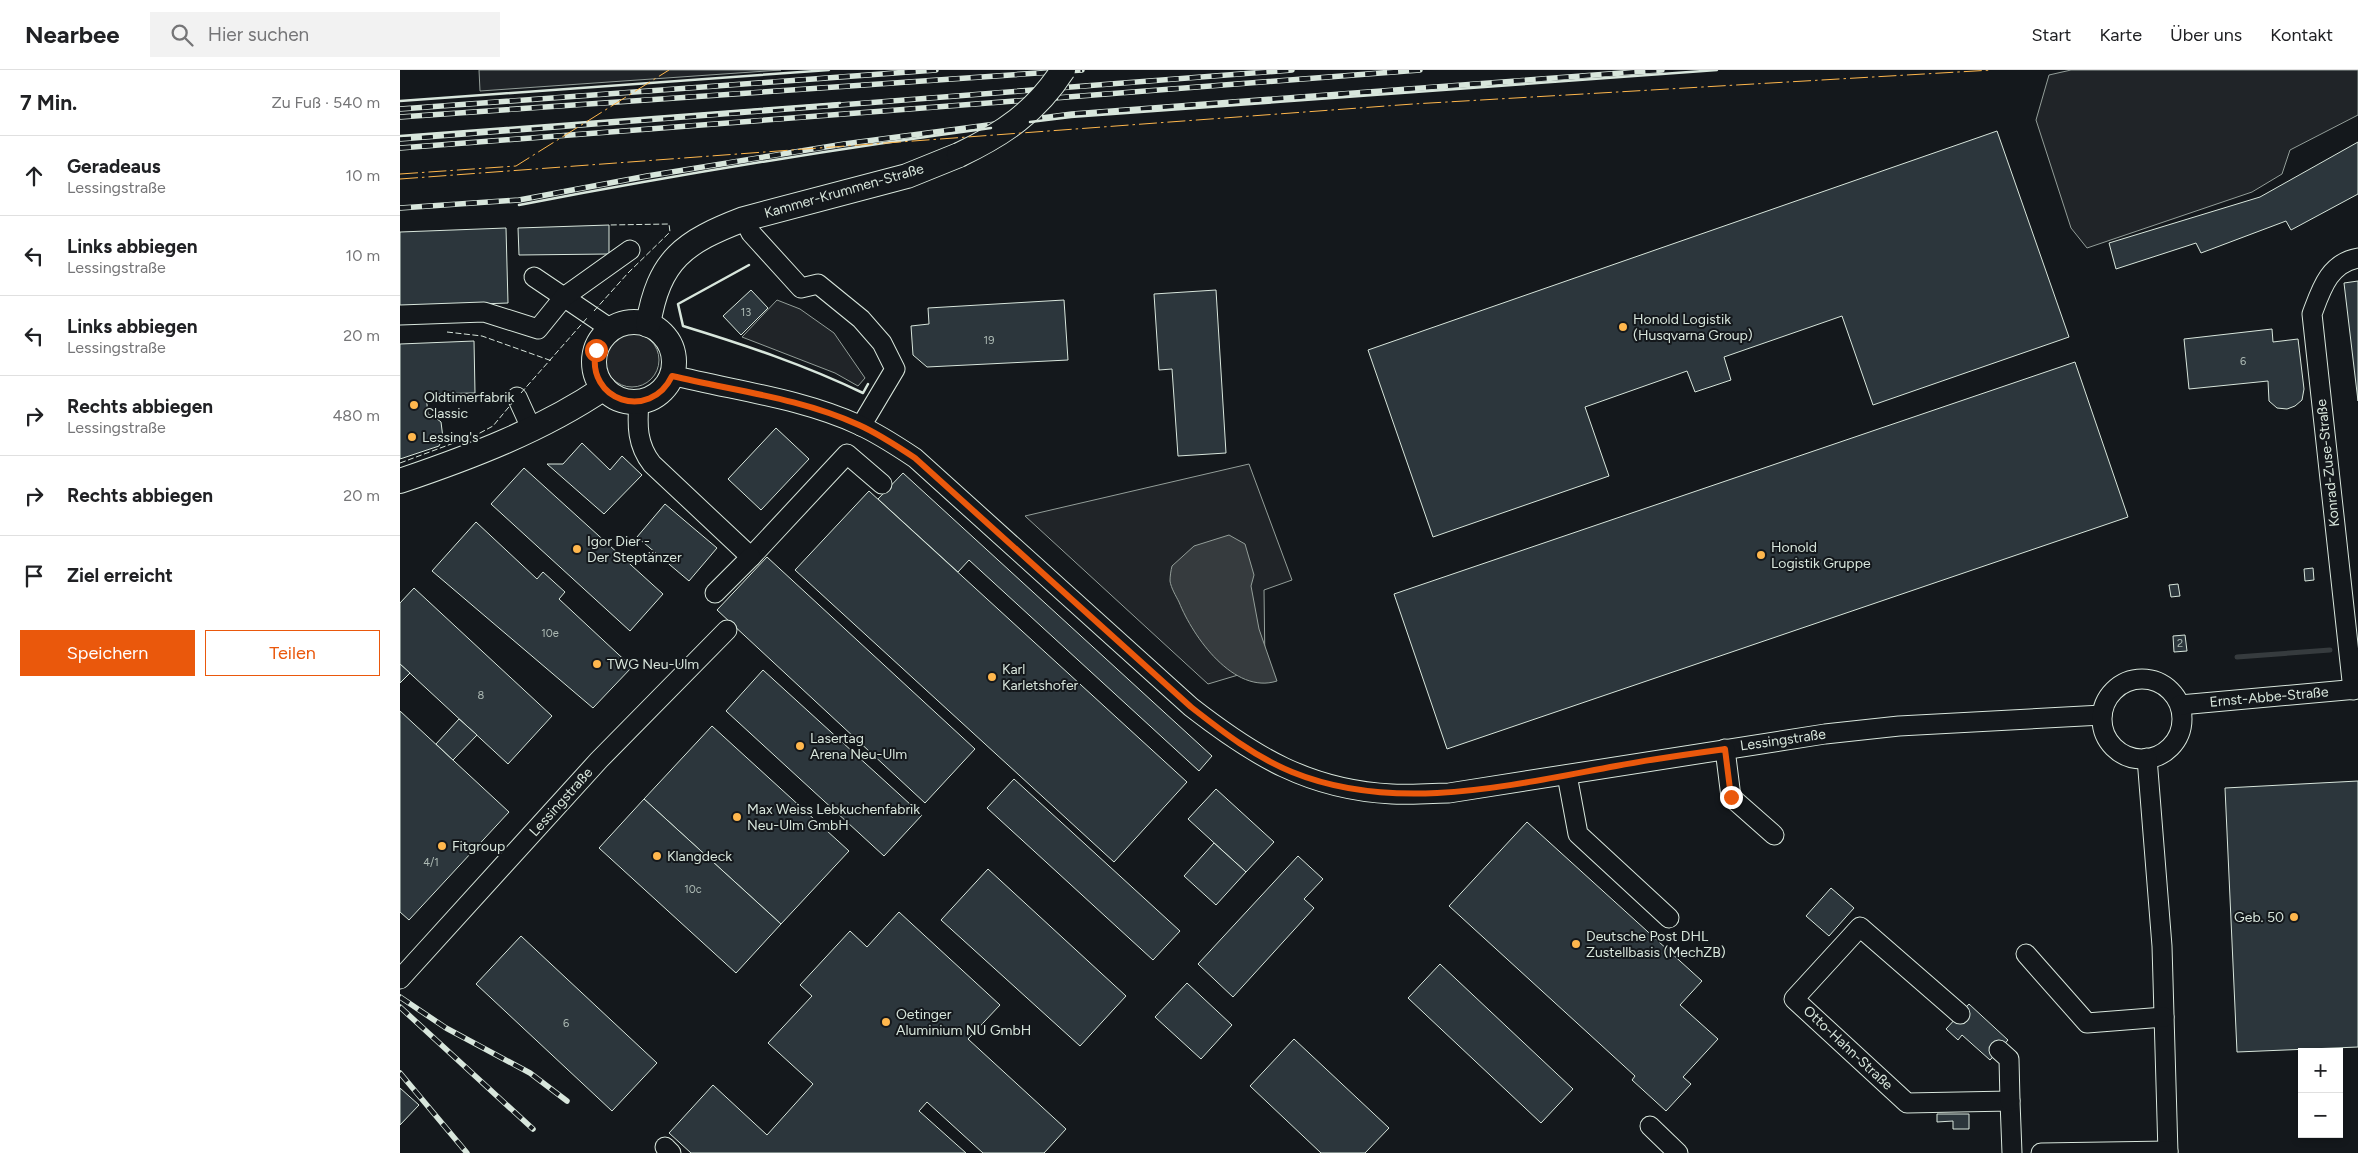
<!DOCTYPE html>
<html lang="de">
<meta charset="utf-8">
<style>
body{margin:0;font-family:Figtree,sans-serif;background:#f2f2f2;color:#202124}
.controls{position:absolute;right:15px;bottom:15px;display:grid;overflow:hidden;border-radius:0px;box-shadow:0 2px 8px #0003}
.controls button{width:45px;height:45px;display:grid;place-items:center;padding:0;border:0;border-bottom:1px solid #e0e0e0;background:#fff;color:#202124;font:25px sans-serif}
.stop{position:absolute;width:15px;height:15px;margin:-11px;border:4px solid #ea580c;border-radius:50%;background:#fff}
.stop.end{background:#ea580c;border-color:#fff;box-shadow:0 1px 5px #0008}
.list{margin:0;padding:0;list-style:none}
h2{display:flex;justify-content:space-between;align-items:center;height:65px;margin:0;padding:0 20px;font-size:21px}
h2 small{font-size:16px;font-weight:400;color:#757577}
.list li{display:grid;grid-template-columns:32px 1fr auto;gap:15px;align-items:center;box-sizing:border-box;height:80px;padding:0 20px;border-top:1px solid #e0e0e0}
.list b{display:block;font-size:19px;white-space:nowrap}
.list p{margin:0;font-size:16px;white-space:nowrap;color:#757577}
.list em{font-size:16px;font-style:normal;color:#757577}
.actions{display:flex;gap:10px;padding:15px 20px}
.actions a{flex:1;padding:11px 0;border:1px solid #ea580c;border-radius:0px;text-align:center;font-size:18px;color:#ea580c}
.actions .main{background:#ea580c;color:#fff}
.icon{flex:none;width:28px;height:28px;fill:none;stroke:currentColor;stroke-width:2;stroke-linecap:round;stroke-linejoin:round}
.map{position:relative;flex:none;width:1958px;height:1083px;overflow:hidden}
header{display:flex;align-items:center;gap:30px;box-sizing:border-box;height:70px;padding:0 25px;background:#fff;border-bottom:1px solid #e0e0e0}
header strong{font-size:24px}
nav{display:flex;gap:28px;margin-inline-start:auto;font-size:18px}
.search{width:350px;height:45px;background:#f2f2f2;display:flex;align-items:center;gap:12px;box-sizing:border-box;padding:0 18px;border-radius:0px;color:#757577;font-size:19px}
main{display:flex}
aside{flex:1;background:#fff}
.map>svg:first-child{display:block}
</style>
<header>
<strong>Nearbee</strong>
<div class="search"><svg class="icon" aria-label="search" viewBox="0 0 24 24"><circle cx="10" cy="10" r="6"/><path d="M15 15l6 6"/></svg>Hier suchen</div>
<nav><a>Start</a><a>Karte</a><a>Über uns</a><a>Kontakt</a></nav>
</header>
<main>
<aside>
<h2>7 Min.<small>Zu Fuß · 540 m</small></h2>
<ul class="list">
<li><svg class="icon" aria-label="ahead" viewBox="0 0 24 24"><path d="M12 20V5M6 11l6-6 6 6"/></svg><div><b>Geradeaus</b><p>Lessingstraße</p></div><em>10 m</em></li>
<li><svg class="icon" aria-label="left" viewBox="0 0 24 24"><path d="M17 20v-9H6M10 6l-5 5 5 5"/></svg><div><b>Links abbiegen</b><p>Lessingstraße</p></div><em>10 m</em></li>
<li><svg class="icon" aria-label="left" viewBox="0 0 24 24"><path d="M17 20v-9H6M10 6l-5 5 5 5"/></svg><div><b>Links abbiegen</b><p>Lessingstraße</p></div><em>20 m</em></li>
<li><svg class="icon" aria-label="right" viewBox="0 0 24 24"><path d="M7 20v-9h11M14 6l5 5-5 5"/></svg><div><b>Rechts abbiegen</b><p>Lessingstraße</p></div><em>480 m</em></li>
<li><svg class="icon" aria-label="right" viewBox="0 0 24 24"><path d="M7 20v-9h11M14 6l5 5-5 5"/></svg><div><b>Rechts abbiegen</b></div><em>20 m</em></li>
<li><svg class="icon" aria-label="arrive" viewBox="0 0 24 24"><path d="M6 21V4h12l-3 4 3 4H6"/></svg><div><b>Ziel erreicht</b></div></li>
</ul>
<div class="actions"><a class="main">Speichern</a><a>Teilen</a></div>
</aside>
<div class="map">
<svg width="1958" height="1083" viewBox="0 0 1958 1083">
<rect width="100%" height="100%" fill="#14181c"/>
<!-- green -->
<g fill="#202428" stroke="#939e99">
<path d="M 79,0 L 381,0 L 80,21 Z"/>
<path d="M 1671,0 L 1958,0 L 1958,45 L 1890,80 L 1882,104 L 1852,122 L 1687,178 L 1671,158 L 1636,50 L 1649,5 Z"/>
<path d="M 377,230 L 400,239 L 434,263 L 465,308 L 458,316 L 435,303 L 342,267 Z"/>
<circle cx="232" cy="290" r="27"/>
<path d="M 849,394 L 892,510 L 864,520 L 865,597 L 808,614 L 625,446 Z"/>
</g>
<!-- water -->
<path fill="#363b3e" stroke="#939e99" d="M 829,465 L 845,474 L 854,505 L 851,516 L 859,559 L 877,611 C 834,625 793,567 779,532 C 776,526 771,518 770,511 C 770,506 771,500 772,496 L 794,476 Z"/>
<g fill="none" stroke-linecap="round" stroke-linejoin="round">
<!-- stream -->
<path stroke="#363b3e" stroke-width="5" d="M 1837,587 L 1930,580"/>
</g>
<!-- building -->
<g fill="#2c363c" stroke="#d8e6dc">
<path d="M 1597,61 L 1669,267 L 1473,335 L 1442,246 L 1324,287 L 1331,310 L 1295,322 L 1287,301 L 1185,337 L 1209,406 L 1033,467 L 968,280 Z"/>
<path d="M 1958,72 L 1958,124 L 1891,160 L 1886,151 L 1801,183 L 1796,173 L 1716,199 L 1709,173 L 1860,127 Z"/>
<path d="M 209,155 L 209,184 L 119,185 L 118,158 Z"/>
<path d="M 106,158 L 108,233 L 0,237 L 0,162 Z"/>
<path d="M 1958,211 L 1958,331 L 1944,213 Z"/>
<path d="M 351,220 L 368,238 L 341,265 L 323,246 Z"/>
<path d="M 816,220 L 826,383 L 778,386 L 772,299 L 759,300 L 754,224 Z"/>
<path d="M 664,230 L 668,290 L 527,297 L 513,285 L 511,256 L 529,254 L 528,238 Z"/>
<path d="M 1872,259 L 1873,272 L 1898,269 L 1904,319 L 1902,330 L 1895,336 L 1887,339 L 1877,338 L 1869,331 L 1868,311 L 1789,319 L 1784,269 Z"/>
<path d="M 74,271 L 75,323 L 26,324 L 28,345 L 32,345 L 41,352 L 43,368 L 39,376 L 0,389 L 0,274 Z"/>
<path d="M 1675,292 L 1728,447 L 1047,679 L 994,524 Z"/>
<path d="M 376,358 L 409,389 L 361,440 L 328,409 Z"/>
<path d="M 182,373 L 210,400 L 222,386 L 242,405 L 204,444 L 147,394 L 163,394 Z"/>
<path d="M 124,398 L 263,524 L 230,561 L 91,434 Z"/>
<path d="M 503,403 L 812,686 L 799,701 L 569,490 L 558,502 L 478,429 Z"/>
<path d="M 469,421 L 787,712 L 714,792 L 395,500 Z"/>
<path d="M 265,434 L 317,478 L 289,511 L 237,467 Z"/>
<path d="M 76,452 L 137,509 L 143,502 L 165,522 L 159,529 L 232,597 L 193,638 L 32,501 Z"/>
<path d="M 367,487 L 575,679 L 525,733 L 317,540 Z"/>
<path d="M 1913,498 L 1914,510 L 1905,511 L 1904,499 Z"/>
<path d="M 1778,514 L 1780,526 L 1771,527 L 1769,515 Z"/>
<path d="M 14,518 L 152,646 L 108,694 L 0,594 L 0,533 Z"/>
<path d="M 1785,565 L 1787,581 L 1774,582 L 1773,566 Z"/>
<path d="M 0,594 L 10,603 L 0,613 Z"/>
<path d="M 363,600 L 522,745 L 484,786 L 326,641 Z"/>
<path d="M 0,641 L 109,742 L 9,850 L 0,842 Z"/>
<path d="M 59,649 L 77,665 L 53,690 L 36,674 Z"/>
<path d="M 312,656 L 449,781 L 381,854 L 244,729 Z"/>
<path d="M 614,709 L 780,861 L 753,890 L 587,738 Z"/>
<path d="M 1958,711 L 1958,977 L 1837,982 L 1825,718 Z"/>
<path d="M 816,719 L 874,772 L 846,802 L 788,749 Z"/>
<path d="M 244,729 L 381,854 L 336,903 L 199,778 Z"/>
<path d="M 1127,752 L 1302,911 L 1280,935 L 1318,969 L 1283,1007 L 1291,1014 L 1266,1041 L 1232,1010 L 1235,1006 L 1049,836 Z"/>
<path d="M 814,773 L 846,802 L 816,835 L 784,806 Z"/>
<path d="M 898,786 L 923,809 L 904,829 L 914,838 L 833,927 L 798,894 Z"/>
<path d="M 588,799 L 726,926 L 680,976 L 541,850 Z"/>
<path d="M 1431,818 L 1454,838 L 1429,866 L 1406,846 Z"/>
<path d="M 499,842 L 600,935 L 568,969 L 666,1059 L 644,1083 L 583,1083 L 527,1032 L 519,1041 L 566,1083 L 291,1083 L 269,1063 L 313,1015 L 367,1065 L 413,1014 L 368,973 L 412,926 L 400,915 L 450,861 L 467,877 Z"/>
<path d="M 121,866 L 257,993 L 212,1041 L 76,914 Z"/>
<path d="M 1040,894 L 1173,1019 L 1141,1053 L 1008,928 Z"/>
<path d="M 787,913 L 832,955 L 801,989 L 755,947 Z"/>
<path d="M 1569,934 L 1608,970 L 1590,990 L 1562,965 L 1558,970 L 1546,959 Z"/>
<path d="M 894,969 L 989,1058 L 965,1083 L 921,1083 L 850,1016 Z"/>
<path d="M 0,1018 L 19,1035 L 0,1055 Z"/>
<path d="M 1537,1044 L 1569,1044 L 1569,1059 L 1553,1059 L 1553,1051 L 1537,1052 Z"/>
</g>
<g fill="none" stroke-linecap="round" stroke-linejoin="round">
<!-- minor casing -->
<g stroke="#d8e6dc" stroke-width="21">
<g id="minor">
<path d="M 344,149 L 351,163 L 401,218 L 418,214 L 461,249 L 482,273 L 495,299 L 461,356"/>
<path d="M 134,207 L 211,259"/>
<path d="M 0,245 L 84,242 L 138,259 L 164,227 L 230,180"/>
<path d="M 272,305 C 335,321 400,328 459,355 C 479,364 497,376 515,388 L 791,637 C 854,686 909,720 992,724 C 1011,725 1030,723 1049,723 L 1425,664 L 1499,656 L 1702,645"/>
<path d="M 117,327 L 132,360"/>
<path d="M 239,332 C 237,355 237,375 252,394 L 351,487 L 447,384 L 482,414"/>
<path d="M 315,523 L 351,487"/>
<circle cx="1742" cy="649" r="40"/>
<path d="M 1953,620 L 1912,244 C 1921,220 1929,193 1958,188"/>
<path d="M 1780,635 L 1958,619"/>
<path d="M 1325,679 L 1331,727 L 1374,765"/>
<path d="M 1747,688 L 1762,876 L 1768,1083"/>
<path d="M 1167,705 L 1178,764 L 1269,848"/>
<path d="M 1626,884 L 1687,953 L 1764,947"/>
<path d="M 0,909 L 199,690 L 327,560"/>
<path d="M 1560,944 L 1460,857 L 1394,929 L 1507,1033 L 1610,1031 L 1612,1083"/>
<path d="M 1599,980 L 1609,989 L 1610,1031"/>
<path d="M 1250,1056 L 1278,1083"/>
<path d="M 265,1077 L 271,1083"/>
<path d="M 1641,1083 L 1768,1081"/>
</g>
</g>
<!-- major casing -->
<g stroke="#d8e6dc" stroke-width="26">
<g id="major">
<circle cx="234" cy="292" r="40"/>
<path d="M 248,255 C 259,189 284,172 344,149 L 507,106 L 559,85"/>
<path d="M 0,411 C 71,387 142,360 204,318"/>
</g>
</g>
<!-- minor -->
<use href="#minor" stroke="#14181c" stroke-width="19"/>
<!-- major -->
<use href="#major" stroke="#14181c" stroke-width="24"/>
<!-- rail casing -->
<g stroke="#d8e6dc" stroke-width="5.5">
<g id="rail">
<path d="M 0,39 L 536,0"/>
<path d="M 0,47 L 682,0"/>
<path d="M 0,69 L 892,0"/>
<path d="M 0,78 L 1020,0"/>
<path d="M 0,138 L 119,130 L 247,106 L 444,74 L 672,44 L 1262,0"/>
<path d="M 0,927 L 46,958 L 130,1003 L 167,1031"/>
<path d="M 0,937 L 133,1059"/>
<path d="M 0,1003 L 67,1083"/>
</g>
</g>
<!-- rail -->
<use href="#rail" stroke="#14181c" stroke-width="4" stroke-dasharray="11" stroke-linecap="butt"/>
<!-- major-bridge casing -->
<g stroke="#d8e6dc" stroke-width="26" stroke-linecap="butt">
<path id="major-bridge" d="M 559,85 C 603,64 636,42 663,0"/>
</g>
<!-- major-bridge -->
<use href="#major-bridge" stroke="#14181c" stroke-width="24"/>
<!-- fence -->
<g stroke="#d8e6dc" stroke-width="1" stroke-dasharray="6 2.5" stroke-linecap="butt">
<path d="M 194,241 L 228,203 L 270,162 L 269,154 L 209,155"/>
<path d="M 47,262 L 82,266 L 152,291"/>
<path d="M 121,323 L 187,248"/>
<path d="M 0,393 L 78,364 L 93,356 L 113,332"/>
</g>
<!-- wall -->
<g stroke="#d8e6dc" stroke-width="2.5">
<path d="M 0,31 L 429,0"/>
<path d="M 630,52 L 671,47 L 1317,0"/>
<path d="M 0,66 L 440,33"/>
<path d="M 119,135 C 276,105 433,79 591,58"/>
<path d="M 349,195 L 278,234 L 283,256 C 345,275 405,295 463,323 L 468,314"/>
</g>
<!-- power -->
<g stroke="#ffb74d" stroke-width="1" stroke-dasharray="18 4 2.5 4" stroke-linecap="butt">
<path d="M 0,104 L 116,96 L 269,0"/>
<path d="M 0,109 L 1013,34 L 1592,0"/>
</g>
</g>
<g fill="none" stroke-linecap="round" stroke-linejoin="round">
<!-- route -->
<path stroke="#ea580c" stroke-width="6" d="M 196,280 C 185,331 250,352 272,306 C 335,321 400,328 459,355 C 479,364 497,376 515,388 L 791,637 C 823,662 855,687 892,702 C 995,744 1112,715 1216,696 C 1252,689 1289,684 1325,679 L 1331,727"/>
</g>
<!-- markers -->
<g fill="#ffb74d" stroke="#14181c" stroke-width="2">
<circle cx="1223" cy="257" r="5"/>
<circle cx="14" cy="335" r="5"/>
<circle cx="12" cy="367" r="5"/>
<circle cx="177" cy="479" r="5"/>
<circle cx="1361" cy="485" r="5"/>
<circle cx="197" cy="594" r="5"/>
<circle cx="592" cy="607" r="5"/>
<circle cx="400" cy="676" r="5"/>
<circle cx="337" cy="747" r="5"/>
<circle cx="42" cy="776" r="5"/>
<circle cx="257" cy="786" r="5"/>
<circle cx="1894" cy="847" r="5"/>
<circle cx="1176" cy="874" r="5"/>
<circle cx="486" cy="952" r="5"/>
</g>
<g text-anchor="middle" dominant-baseline="central" stroke-width="4" stroke-linejoin="round" paint-order="stroke">
<!-- number labels -->
<g font-size="11" fill="#adbab4">
<text x="346" y="242">13</text>
<text x="589" y="270">19</text>
<text x="1843" y="291">6</text>
<text x="150" y="563">10e</text>
<text x="1780" y="573">2</text>
<text x="81" y="625">8</text>
<text x="31" y="792">4/1</text>
<text x="293" y="819">10c</text>
<text x="166" y="953">6</text>
</g>
<!-- street labels -->
<g font-size="14" fill="#d8e6dc" stroke="#14181c">
<text transform="translate(444 121) rotate(-16)">Kammer-Krummen-Straße</text>
<text transform="translate(1928 393) rotate(-96)">Konrad-Zuse-Straße</text>
<text transform="translate(1869 627) rotate(-5)">Ernst-Abbe-Straße</text>
<text transform="translate(1383 670) rotate(-8)">Lessingstraße</text>
<text transform="translate(161 732) rotate(-48)">Lessingstraße</text>
<text transform="translate(1448 978) rotate(43)">Otto-Hahn-Straße</text>
</g>
<!-- poi labels -->
<g font-size="14" fill="#d8e6dc" stroke="#14181c" text-anchor="start">
<text x="1233" y="249">Honold Logistik<tspan x="1233" dy="16">(Husqvarna Group)</tspan></text>
<text x="24" y="327">Oldtimerfabrik<tspan x="24" dy="16">Classic</tspan></text>
<text x="22" y="367">Lessing's</text>
<text x="187" y="471">Igor Dier -<tspan x="187" dy="16">Der Steptänzer</tspan></text>
<text x="1371" y="477">Honold<tspan x="1371" dy="16">Logistik Gruppe</tspan></text>
<text x="207" y="594">TWG Neu-Ulm</text>
<text x="602" y="599">Karl<tspan x="602" dy="16">Karletshofer</tspan></text>
<text x="410" y="668">Lasertag<tspan x="410" dy="16">Arena Neu-Ulm</tspan></text>
<text x="347" y="739">Max Weiss Lebkuchenfabrik<tspan x="347" dy="16">Neu-Ulm GmbH</tspan></text>
<text x="52" y="776">Fitgroup</text>
<text x="267" y="786">Klangdeck</text>
<text x="1884" y="847" text-anchor="end">Geb. 50</text>
<text x="1186" y="866">Deutsche Post DHL<tspan x="1186" dy="16">Zustellbasis (MechZB)</tspan></text>
<text x="496" y="944">Oetinger<tspan x="496" dy="16">Aluminium NU GmbH</tspan></text>
</g>
</g>
</svg>
<div class="controls">
<button>+</button>
<button>−</button>
</div>
<div class="stop" style="left:196px;top:280px"></div>
<div class="stop end" style="left:1331px;top:727px"></div>
</div>
</main>
